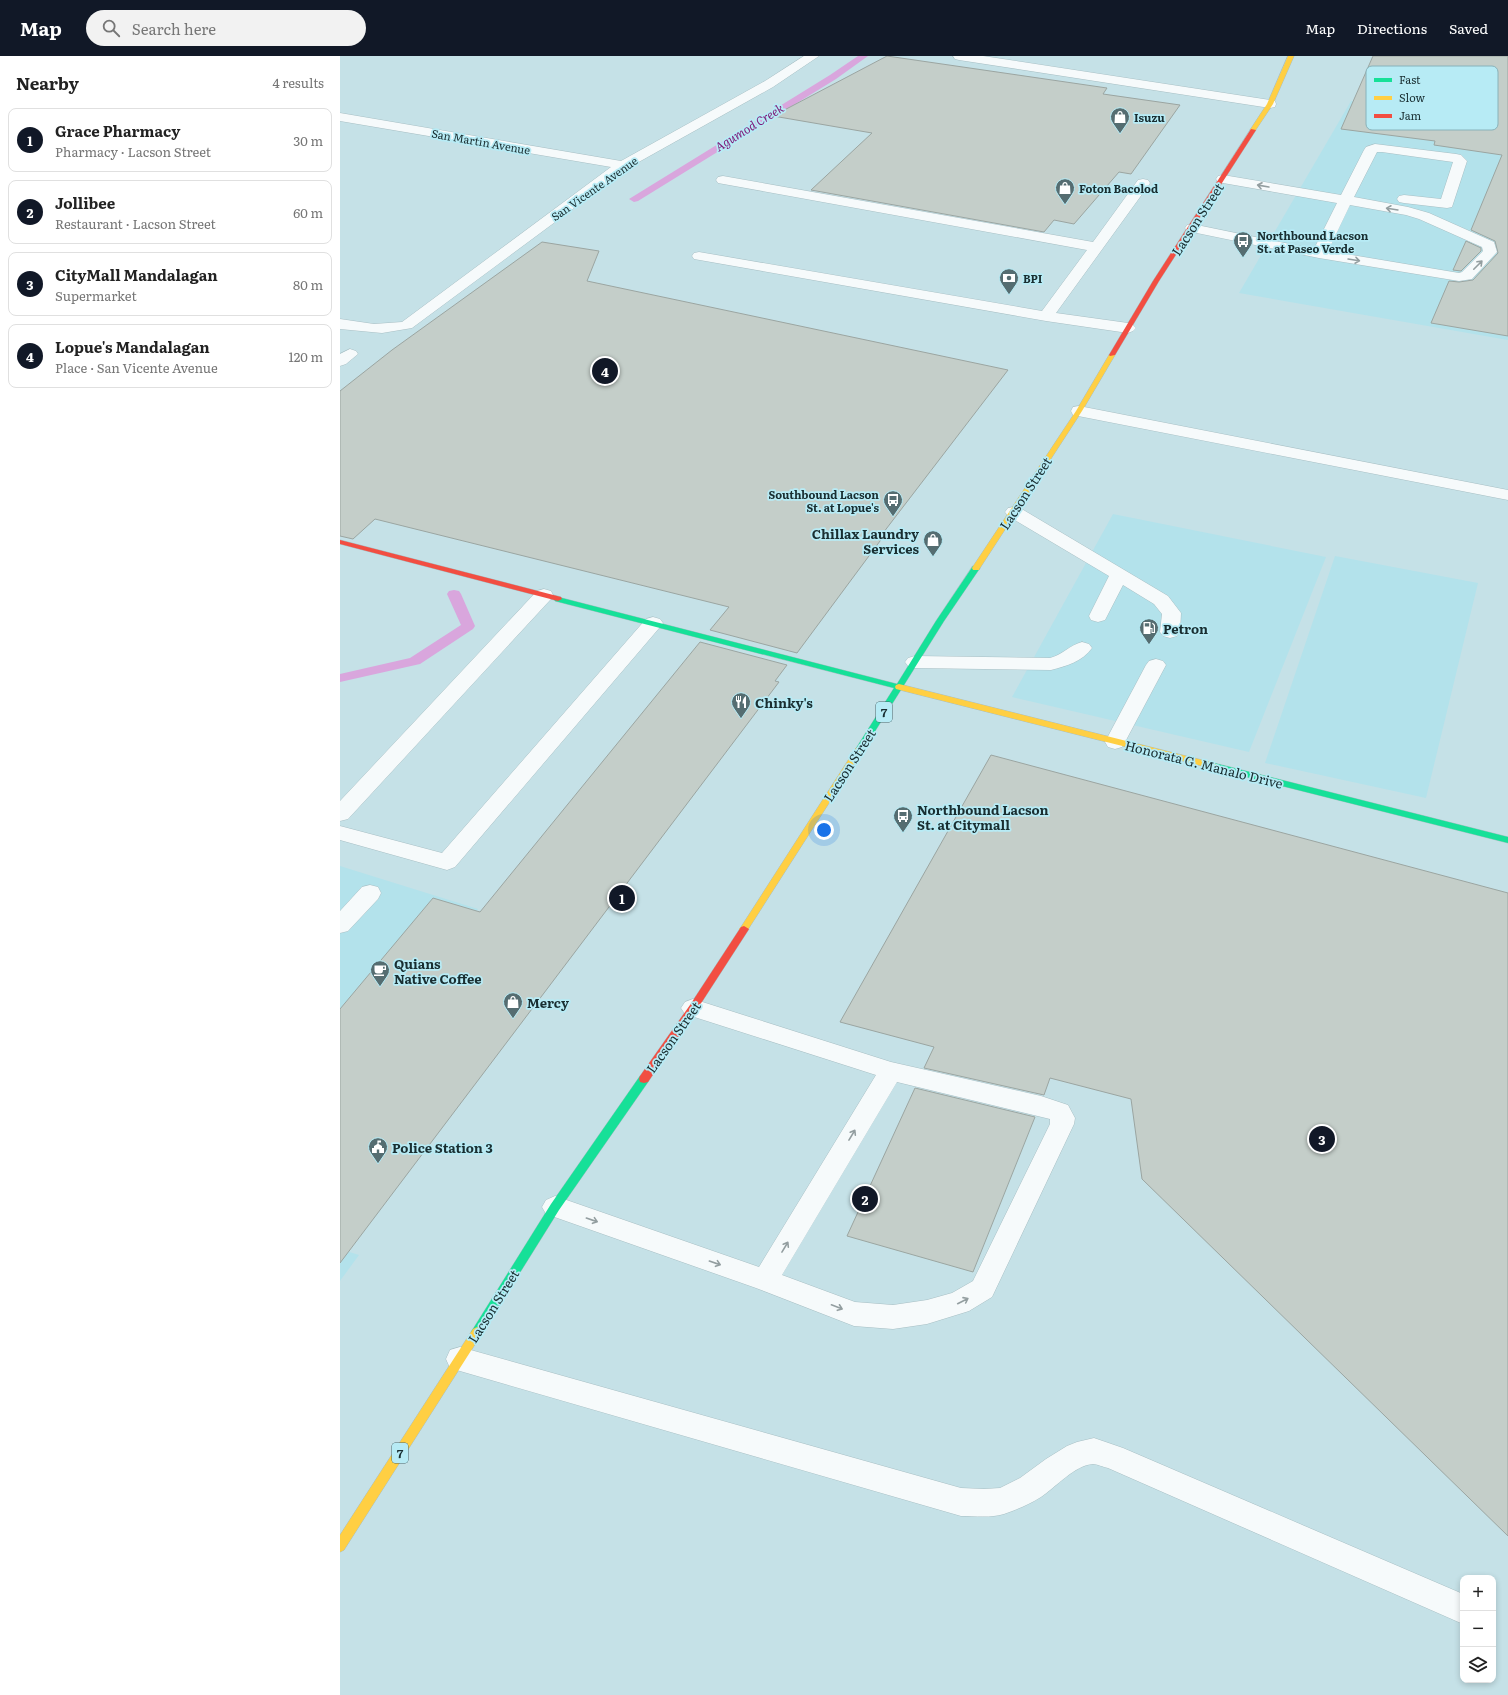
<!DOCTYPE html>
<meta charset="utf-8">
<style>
body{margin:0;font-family:Literata,serif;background:#f2f2f2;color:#222}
.controls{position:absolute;right:12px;bottom:12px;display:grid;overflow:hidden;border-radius:8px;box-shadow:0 2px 6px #0003}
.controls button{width:36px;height:36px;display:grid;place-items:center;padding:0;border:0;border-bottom:1px solid #e0e0e0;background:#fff;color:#222;font:20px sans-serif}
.you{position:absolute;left:484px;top:774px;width:14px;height:14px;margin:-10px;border:3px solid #fff;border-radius:50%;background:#1a73e8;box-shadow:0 0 0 6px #1a73e833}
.badge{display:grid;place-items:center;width:26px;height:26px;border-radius:50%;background:#111827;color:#fff;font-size:13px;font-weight:700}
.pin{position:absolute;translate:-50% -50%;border:2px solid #fff;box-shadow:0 1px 4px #0006}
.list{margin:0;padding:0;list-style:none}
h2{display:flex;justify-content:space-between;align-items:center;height:52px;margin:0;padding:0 16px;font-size:17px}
h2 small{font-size:13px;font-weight:400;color:#767676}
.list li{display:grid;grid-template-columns:26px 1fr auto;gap:12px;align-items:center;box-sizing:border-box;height:64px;margin:0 8px 8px;padding:0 8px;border:1px solid #e0e0e0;border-radius:8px}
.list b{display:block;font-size:15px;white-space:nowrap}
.list p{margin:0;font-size:13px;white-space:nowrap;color:#767676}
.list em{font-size:13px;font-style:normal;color:#767676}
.icon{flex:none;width:22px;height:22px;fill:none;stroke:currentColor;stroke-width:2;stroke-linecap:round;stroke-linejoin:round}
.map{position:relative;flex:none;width:1168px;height:1639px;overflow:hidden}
header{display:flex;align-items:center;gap:24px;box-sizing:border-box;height:56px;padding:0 20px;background:#111827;color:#fff}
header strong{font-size:19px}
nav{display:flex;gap:22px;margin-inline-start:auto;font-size:14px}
.search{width:280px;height:36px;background:#f2f2f2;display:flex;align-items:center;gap:10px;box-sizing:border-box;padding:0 14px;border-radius:22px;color:#767676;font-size:15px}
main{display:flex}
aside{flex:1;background:#fff}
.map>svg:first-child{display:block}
</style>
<header>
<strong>Map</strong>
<div class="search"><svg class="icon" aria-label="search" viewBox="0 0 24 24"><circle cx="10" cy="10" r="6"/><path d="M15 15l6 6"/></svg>Search here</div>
<nav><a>Map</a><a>Directions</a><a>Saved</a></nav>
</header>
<main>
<aside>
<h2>Nearby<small>4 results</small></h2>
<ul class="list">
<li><span class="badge">1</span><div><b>Grace Pharmacy</b><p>Pharmacy · Lacson Street</p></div><em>30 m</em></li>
<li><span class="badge">2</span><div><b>Jollibee</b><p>Restaurant · Lacson Street</p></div><em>60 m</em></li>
<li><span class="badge">3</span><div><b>CityMall Mandalagan</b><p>Supermarket</p></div><em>80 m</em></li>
<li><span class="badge">4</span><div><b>Lopue's Mandalagan</b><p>Place · San Vicente Avenue</p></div><em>120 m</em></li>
</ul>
</aside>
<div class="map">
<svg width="1168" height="1639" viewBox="0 0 1168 1639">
<rect width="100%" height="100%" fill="#c5e1e7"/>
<!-- built -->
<g fill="#b3e2eb">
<path d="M 1011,45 L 1168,68 L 1168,284 L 899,237 Z"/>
<path d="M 773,458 L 986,501 L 909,696 L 672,641 Z"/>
<path d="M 995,500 L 1138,527 L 1086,742 L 925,707 Z"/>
<path d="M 0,810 L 138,853 L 0,1021 Z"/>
<path d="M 0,1193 L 19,1199 L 0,1225 Z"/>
</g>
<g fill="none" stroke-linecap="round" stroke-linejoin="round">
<!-- stream -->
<g fill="#d9a6dd" fill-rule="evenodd">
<path d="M 518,0 L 528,0 L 496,23 L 298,145 L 294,146 L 289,143 L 490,19 Z"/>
<path d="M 114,534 L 119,535 L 121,538 L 135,570 L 133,573 L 80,608 L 0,626 L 0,618 L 70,602 L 121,569 L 107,538 L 109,535 Z"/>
</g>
</g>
<!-- building -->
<g fill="#c4cec9" stroke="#9ba5a1">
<path d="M 547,0 L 767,32 L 763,38 L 840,49 L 791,118 L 779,116 L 734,168 L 714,164 L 704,176 L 471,134 L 532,77 L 433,60 Z"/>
<path d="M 1033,0 L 1168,0 L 1168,280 L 1091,267 L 1109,225 L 1119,226 L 1133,224 L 1158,197 L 1155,185 L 1131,174 L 1162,99 L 1094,89 L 1095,85 L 1001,73 Z"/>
<path d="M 1126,185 L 1141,192 L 1141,195 L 1121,215 L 1113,214 Z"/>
<path d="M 202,186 L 259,195 L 247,225 L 668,314 L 540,481 L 543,481 L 457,597 L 370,574 L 389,551 L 35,463 L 13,483 L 0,480 L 0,335 L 52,294 Z"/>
<path d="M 360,586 L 447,609 L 435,625 L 439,626 L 0,1207 L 0,953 L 93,842 L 140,856 Z"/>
<path d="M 651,699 L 1168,837 L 1168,1480 L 802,1123 L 791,1043 L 710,1022 L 704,1039 L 584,1012 L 594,991 L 500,966 Z"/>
<path d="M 575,1032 L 695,1061 L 633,1216 L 507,1180 Z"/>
</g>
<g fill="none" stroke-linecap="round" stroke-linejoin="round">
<!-- lane casing -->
<g stroke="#a8bfc4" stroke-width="1">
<g id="lane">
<path d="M 613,0 L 643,0 L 930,44 L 935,45 L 936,48 L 935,51 L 930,52 L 619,4 L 615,3 Z"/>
<path d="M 1035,88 L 1116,98 L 1121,99 L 1127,105 L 1112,151 L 1107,152 L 1064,147 L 1059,146 L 1057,143 L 1059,140 L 1064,139 L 1101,143 L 1113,106 L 1042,96 L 1037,96 L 1014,141 L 1068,151 L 1089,157 L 1154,186 L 1157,196 L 1132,223 L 1119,225 L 979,202 L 852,176 L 847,175 L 845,172 L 847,169 L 852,168 L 974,193 L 997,147 L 883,127 L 878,126 L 876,123 L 878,120 L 883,119 L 1001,139 L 1024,94 L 1026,91 ZM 1010,149 L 1066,159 L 1079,163 L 1142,191 L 1143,195 L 1122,216 L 1119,217 L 988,195 Z"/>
<path d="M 383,120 L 753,186 L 798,124 L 803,123 L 808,124 L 810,127 L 808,130 L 716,257 L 788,267 L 793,269 L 796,272 L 793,275 L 788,277 L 706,265 L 354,203 L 352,200 L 354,197 L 359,196 L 702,255 L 747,194 L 378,127 L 376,124 L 378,121 Z"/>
<path d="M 739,350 L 1168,434 L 1168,444 L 733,359 L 731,355 L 733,351 Z"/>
<path d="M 674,451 L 680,452 L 828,540 L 841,557 L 840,576 L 837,580 L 830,582 L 823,580 L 820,576 L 822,558 L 814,548 L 783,529 L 765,564 L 758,566 L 751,564 L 749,560 L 769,520 L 668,460 L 665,456 L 668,452 Z"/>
<path d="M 204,533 L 211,535 L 213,539 L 211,543 L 8,763 L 0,765 L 0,745 L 197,535 Z"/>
<path d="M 313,561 L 320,563 L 323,567 L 320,571 L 115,811 L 107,814 L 0,784 L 0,770 L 102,797 L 306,563 Z"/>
<path d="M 742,586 L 749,588 L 752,592 C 742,606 726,610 711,614 L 575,612 L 568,610 L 565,606 L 568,602 L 575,600 L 710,602 C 722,599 730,589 742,586 Z"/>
<path d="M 816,603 L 823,605 L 826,609 L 785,686 L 782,691 L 775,693 L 768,691 L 765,686 L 806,609 L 809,605 Z"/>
<path d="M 353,943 L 551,1006 L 701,1040 L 728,1049 L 735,1062 L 734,1068 L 652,1241 L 629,1255 L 587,1268 L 553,1273 L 514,1270 L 416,1232 L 206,1158 L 202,1151 L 206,1144 L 215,1140 L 419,1211 L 536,1019 L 345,958 L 341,952 L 345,946 ZM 557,1026 L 710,1063 L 710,1068 L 633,1225 L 612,1237 L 587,1244 L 553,1249 L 515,1246 L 442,1219 Z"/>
</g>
</g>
<!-- street casing -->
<g stroke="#a8bfc4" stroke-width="1">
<g id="street">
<path d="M 464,0 L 479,0 L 433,31 L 288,112 L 72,272 L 42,277 L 0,273 L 0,263 L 34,268 L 62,266 L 271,111 L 0,65 L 0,57 L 281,105 L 425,25 Z"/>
<path d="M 10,293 L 16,295 L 18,298 L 6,308 L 0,310 L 0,298 Z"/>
<path d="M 30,829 L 38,831 L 41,837 L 38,843 L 8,875 L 0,877 L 0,855 L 22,831 Z"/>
<path d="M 120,1291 L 621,1432 L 644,1433 L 660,1432 L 680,1422 L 706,1403 L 727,1390 L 737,1386 L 754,1382 L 783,1392 L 1123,1538 L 1123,1568 L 768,1412 C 763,1411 757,1408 753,1408 C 735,1409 716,1431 701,1441 C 690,1448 676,1454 664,1458 C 651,1462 635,1460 621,1460 L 120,1315 L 110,1312 L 106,1303 L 110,1294 Z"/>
</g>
</g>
<!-- fast casing -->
<g stroke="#a8bfc4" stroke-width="1">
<g id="fast">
<path d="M 633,510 L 639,510 L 640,512 L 604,565 L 522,696 L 519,697 L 515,694 L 554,632 L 215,545 L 214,543 L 218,541 L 557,628 L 596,565 Z"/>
<path d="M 874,707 L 1168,781 L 1168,787 L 871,712 L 870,710 Z"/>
<path d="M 304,1019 L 308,1020 L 309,1023 L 308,1026 L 219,1154 L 141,1279 L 137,1281 L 133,1279 L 131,1276 L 133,1273 L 211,1148 L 300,1020 Z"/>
</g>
</g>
<!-- slow casing -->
<g stroke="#a8bfc4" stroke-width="1">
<g id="slow">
<path d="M 948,0 L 954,0 L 933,48 L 915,75 L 911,75 L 910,74 L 927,48 Z"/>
<path d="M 772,297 L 775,299 L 742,355 L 640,512 L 639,514 L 633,514 L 632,512 L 736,355 L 769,299 Z"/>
<path d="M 559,628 L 874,707 L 878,710 L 874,713 L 556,633 L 555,631 L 556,629 Z"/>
<path d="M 519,691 L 523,694 L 407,875 L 401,875 L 399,873 L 401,871 L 516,692 Z"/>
<path d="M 137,1271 L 141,1273 L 143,1276 L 141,1279 L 4,1494 L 0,1496 L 0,1479 L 133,1273 Z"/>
</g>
</g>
<!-- jam casing -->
<g stroke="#a8bfc4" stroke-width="1">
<g id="jam">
<path d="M 911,73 L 916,74 L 819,225 L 775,299 L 770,300 L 769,299 L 813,225 Z"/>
<path d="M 0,484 L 221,541 L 222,543 L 218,545 L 0,488 Z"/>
<path d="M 404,870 L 409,873 L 356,955 L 308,1026 L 304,1027 L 300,1026 L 299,1023 L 300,1020 L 350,949 L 401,871 Z"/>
</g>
</g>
<!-- lane -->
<use href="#lane" fill="#f6fafb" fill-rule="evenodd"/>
<!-- street -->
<use href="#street" fill="#f6fafb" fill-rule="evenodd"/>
<!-- fast -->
<use href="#fast" fill="#16e098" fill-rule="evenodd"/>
<!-- slow -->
<use href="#slow" fill="#ffcf43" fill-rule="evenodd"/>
<!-- jam -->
<use href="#jam" fill="#f24e42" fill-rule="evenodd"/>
</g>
<!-- one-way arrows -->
<defs><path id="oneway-shaft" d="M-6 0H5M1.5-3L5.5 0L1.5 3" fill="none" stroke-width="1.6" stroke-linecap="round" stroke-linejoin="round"/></defs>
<g stroke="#939ea0">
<use href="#oneway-shaft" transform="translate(923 130) rotate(-170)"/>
<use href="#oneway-shaft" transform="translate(1052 153) rotate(-171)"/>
<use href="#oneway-shaft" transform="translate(1014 204) rotate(9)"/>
<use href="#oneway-shaft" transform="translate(1138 209) rotate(-45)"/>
<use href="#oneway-shaft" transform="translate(512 1079) rotate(-59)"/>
<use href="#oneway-shaft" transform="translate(252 1164) rotate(19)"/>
<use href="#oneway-shaft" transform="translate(445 1191) rotate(-59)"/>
<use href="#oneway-shaft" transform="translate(375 1207) rotate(19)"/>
<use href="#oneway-shaft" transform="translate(623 1245) rotate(-27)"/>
<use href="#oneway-shaft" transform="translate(497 1251) rotate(21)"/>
</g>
<!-- icons -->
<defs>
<g id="shop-pin" transform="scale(1)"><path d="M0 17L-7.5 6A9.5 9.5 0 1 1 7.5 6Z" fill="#556d71" stroke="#b7ebf5"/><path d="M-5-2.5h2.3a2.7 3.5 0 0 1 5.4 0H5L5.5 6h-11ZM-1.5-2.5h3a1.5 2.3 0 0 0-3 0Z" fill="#fff"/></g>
<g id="bus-pin" transform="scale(1)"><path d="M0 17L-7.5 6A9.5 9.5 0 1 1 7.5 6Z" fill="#556d71" stroke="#b7ebf5"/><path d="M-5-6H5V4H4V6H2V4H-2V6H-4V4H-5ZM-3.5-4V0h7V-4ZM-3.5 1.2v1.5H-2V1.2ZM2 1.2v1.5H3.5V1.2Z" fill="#fff"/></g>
<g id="bank-pin" transform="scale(1)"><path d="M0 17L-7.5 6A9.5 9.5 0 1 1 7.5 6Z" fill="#556d71" stroke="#b7ebf5"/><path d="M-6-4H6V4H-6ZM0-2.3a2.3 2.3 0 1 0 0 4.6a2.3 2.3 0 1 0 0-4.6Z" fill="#fff"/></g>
<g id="fuel-pin" transform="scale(1)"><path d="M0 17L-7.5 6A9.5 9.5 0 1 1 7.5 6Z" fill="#556d71" stroke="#b7ebf5"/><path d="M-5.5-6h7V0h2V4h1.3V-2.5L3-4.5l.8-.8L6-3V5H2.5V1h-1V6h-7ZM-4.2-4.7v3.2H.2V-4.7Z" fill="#fff"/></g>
<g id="restaurant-pin" transform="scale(1)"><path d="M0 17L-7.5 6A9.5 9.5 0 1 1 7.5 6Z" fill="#556d71" stroke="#b7ebf5"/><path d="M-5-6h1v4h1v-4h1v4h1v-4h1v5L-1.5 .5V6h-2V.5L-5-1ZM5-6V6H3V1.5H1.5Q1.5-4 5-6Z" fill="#fff"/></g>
<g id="cafe-pin" transform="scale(1)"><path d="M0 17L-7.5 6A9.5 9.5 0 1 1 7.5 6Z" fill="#556d71" stroke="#b7ebf5"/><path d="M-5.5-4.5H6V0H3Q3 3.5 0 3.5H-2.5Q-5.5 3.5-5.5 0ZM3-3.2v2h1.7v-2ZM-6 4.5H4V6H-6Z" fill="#fff"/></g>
<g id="civic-pin" transform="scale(1)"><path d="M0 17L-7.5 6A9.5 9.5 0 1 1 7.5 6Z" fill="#556d71" stroke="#b7ebf5"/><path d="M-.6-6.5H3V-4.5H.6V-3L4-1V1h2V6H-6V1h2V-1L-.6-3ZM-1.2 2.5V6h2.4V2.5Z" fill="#fff"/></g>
</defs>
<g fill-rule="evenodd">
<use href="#shop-pin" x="780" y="61"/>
<use href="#shop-pin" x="725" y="132"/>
<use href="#bus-pin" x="903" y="185"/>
<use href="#bank-pin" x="669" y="222"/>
<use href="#bus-pin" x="553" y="444"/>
<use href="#shop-pin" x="593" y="484"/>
<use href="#fuel-pin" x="809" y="572"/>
<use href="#restaurant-pin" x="401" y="646"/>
<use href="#bus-pin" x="563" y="760"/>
<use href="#cafe-pin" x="40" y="914"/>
<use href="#shop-pin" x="173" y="946"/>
<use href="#civic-pin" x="38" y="1091"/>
</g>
<g text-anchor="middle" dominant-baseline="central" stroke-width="3.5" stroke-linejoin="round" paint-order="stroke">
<!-- far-poi labels -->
<g font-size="11" font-weight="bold" fill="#192e31" stroke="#b7ebf5" text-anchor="start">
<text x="794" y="61">Isuzu</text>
<text x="739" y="132">Foton Bacolod</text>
<text x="917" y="179">Northbound Lacson<tspan x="917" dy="13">St. at Paseo Verde</tspan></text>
<text x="683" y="222">BPI</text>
<text x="539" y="438" text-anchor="end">Southbound Lacson<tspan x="539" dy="13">St. at Lopue's</tspan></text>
</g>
<!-- far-street labels -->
<g font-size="11" fill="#192e31" stroke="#b7ebf5">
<text transform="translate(141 85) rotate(10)">San Martin Avenue</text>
<text transform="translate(254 132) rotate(-35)">San Vicente Avenue</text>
</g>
<!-- far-water labels -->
<g font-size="12" font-style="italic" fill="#7d1978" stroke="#b7ebf5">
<text transform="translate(409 71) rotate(-32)">Agumod Creek</text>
</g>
<!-- shield labels -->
<g fill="#b7ebf5" stroke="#48676c" stroke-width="1">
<rect x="536" y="646" width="16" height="20" rx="3"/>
<rect x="52" y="1387" width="16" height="20" rx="3"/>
</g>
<g font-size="12" font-weight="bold" fill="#192e31">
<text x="544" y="656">7</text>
<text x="60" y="1397">7</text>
</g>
<!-- street labels -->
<g font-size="13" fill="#192e31" stroke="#b7ebf5">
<text transform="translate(857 163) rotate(-57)">Lacson Street</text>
<text transform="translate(685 437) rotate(-57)">Lacson Street</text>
<text transform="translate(864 708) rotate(14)">Honorata G. Manalo Drive</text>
<text transform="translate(509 709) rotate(-57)">Lacson Street</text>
<text transform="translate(333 981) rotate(-55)">Lacson Street</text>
<text transform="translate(153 1250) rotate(-58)">Lacson Street</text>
</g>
<!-- poi labels -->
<g font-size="13" font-weight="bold" fill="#192e31" stroke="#b7ebf5" text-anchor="start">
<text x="579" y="477" text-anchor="end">Chillax Laundry<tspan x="579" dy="15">Services</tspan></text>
<text x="823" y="572">Petron</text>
<text x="415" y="646">Chinky's</text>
<text x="577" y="753">Northbound Lacson<tspan x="577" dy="15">St. at Citymall</tspan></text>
<text x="54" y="907">Quians<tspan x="54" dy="15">Native Coffee</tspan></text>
<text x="187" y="946">Mercy</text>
<text x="52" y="1091">Police Station 3</text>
</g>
</g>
<!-- legend -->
<rect x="1026" y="10" width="132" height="64" rx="6" fill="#b7ebf5" stroke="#88b2ba" stroke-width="1"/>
<rect x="1034" y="22" width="18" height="4" fill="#16e098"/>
<rect x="1034" y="40" width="18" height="4" fill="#ffcf43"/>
<rect x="1034" y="58" width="18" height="4" fill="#f24e42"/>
<g font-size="11" fill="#192e31">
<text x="1059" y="28">Fast</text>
<text x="1059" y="46">Slow</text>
<text x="1059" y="64">Jam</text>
</g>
</svg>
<div class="controls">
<button>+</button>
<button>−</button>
<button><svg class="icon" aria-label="layers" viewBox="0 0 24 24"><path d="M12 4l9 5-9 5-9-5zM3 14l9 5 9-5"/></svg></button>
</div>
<div class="you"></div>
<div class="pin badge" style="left:282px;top:842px">1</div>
<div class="pin badge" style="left:525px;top:1143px">2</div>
<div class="pin badge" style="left:982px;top:1083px">3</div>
<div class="pin badge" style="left:265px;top:315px">4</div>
</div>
</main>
